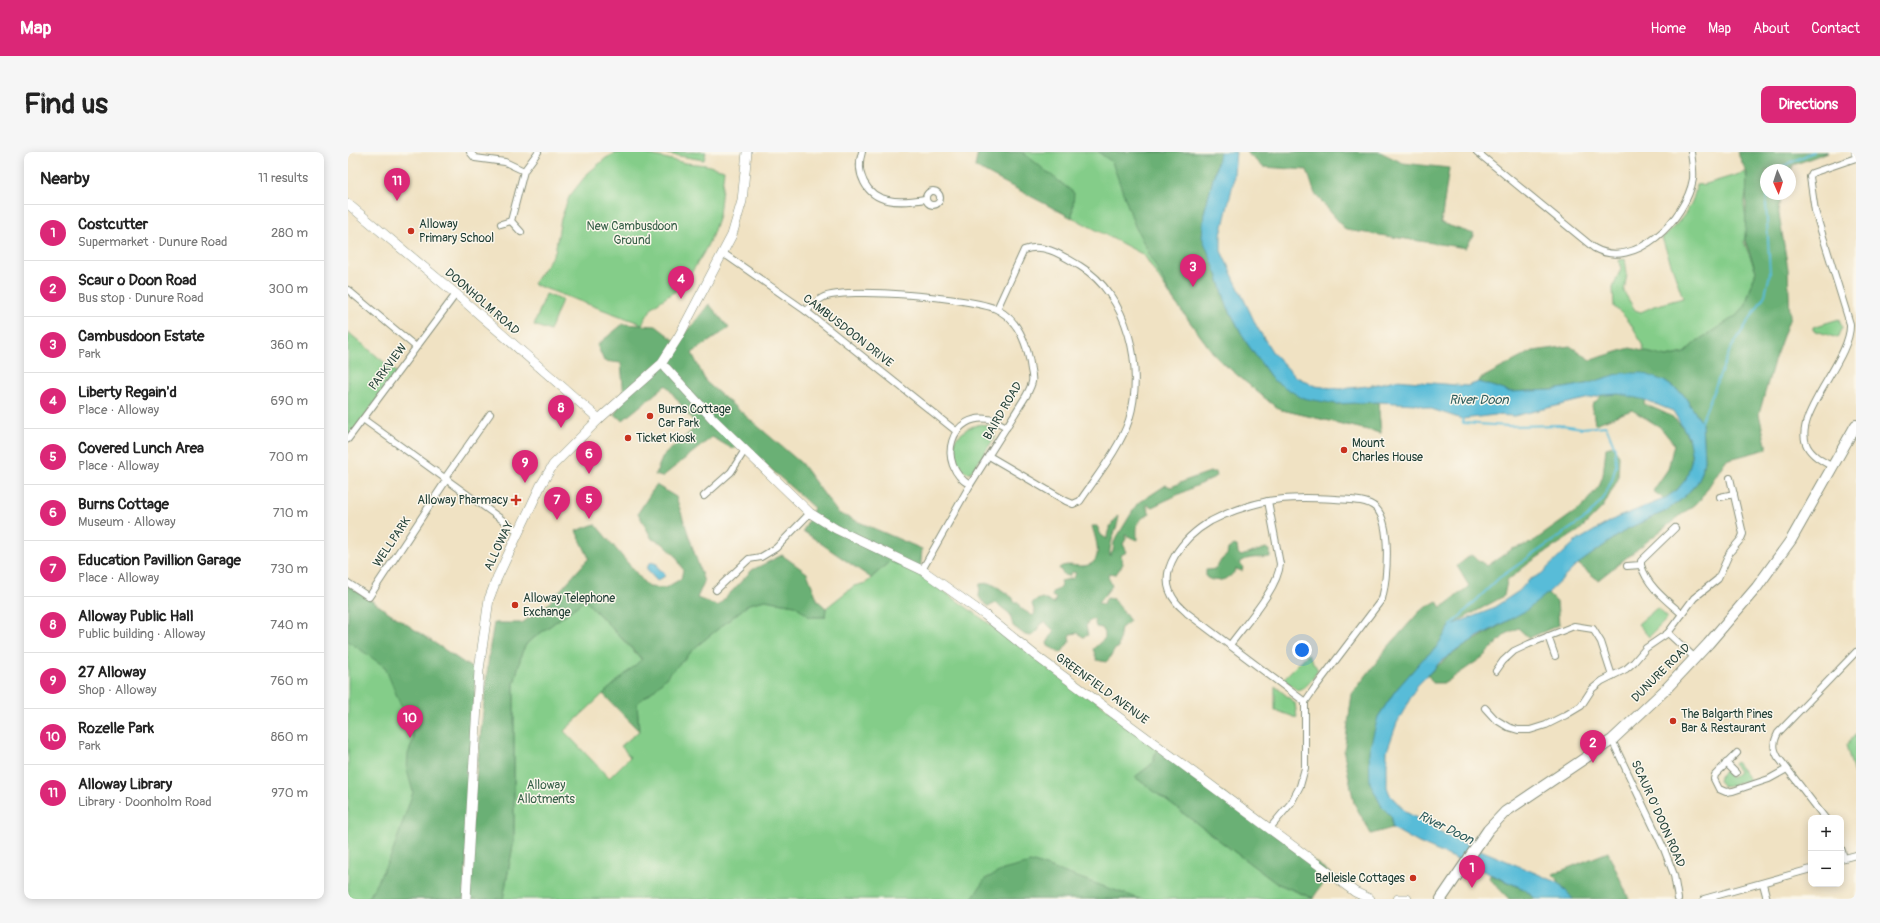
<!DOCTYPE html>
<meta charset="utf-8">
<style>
body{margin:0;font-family:Pangolin,sans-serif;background:#f6f6f6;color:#222}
.controls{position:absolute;right:12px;bottom:12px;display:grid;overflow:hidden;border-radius:8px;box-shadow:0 2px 10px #0003}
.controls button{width:36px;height:36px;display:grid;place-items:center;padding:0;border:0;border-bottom:1px solid #e0e0e0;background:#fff;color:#222;font:20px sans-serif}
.compass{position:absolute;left:1412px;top:12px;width:36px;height:36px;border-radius:50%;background:#fff;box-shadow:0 2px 10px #0003;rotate:177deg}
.you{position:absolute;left:954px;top:498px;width:14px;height:14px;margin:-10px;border:3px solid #fff;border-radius:50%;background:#1a73e8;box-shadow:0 0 0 6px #1a73e833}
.badge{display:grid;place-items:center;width:26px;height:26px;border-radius:50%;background:#db2777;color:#fff;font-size:13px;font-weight:700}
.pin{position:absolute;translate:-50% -33px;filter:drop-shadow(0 1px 2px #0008)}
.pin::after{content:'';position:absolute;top:21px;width:14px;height:12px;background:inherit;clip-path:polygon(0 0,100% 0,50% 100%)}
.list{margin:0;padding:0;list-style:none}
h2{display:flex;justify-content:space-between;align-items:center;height:52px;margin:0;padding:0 16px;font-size:17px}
h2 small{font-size:13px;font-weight:400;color:#767676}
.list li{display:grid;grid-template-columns:26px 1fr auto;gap:12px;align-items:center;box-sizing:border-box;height:56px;padding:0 16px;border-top:1px solid #e0e0e0}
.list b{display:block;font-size:15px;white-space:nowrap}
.list p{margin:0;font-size:13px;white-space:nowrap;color:#767676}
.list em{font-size:13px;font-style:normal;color:#767676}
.map{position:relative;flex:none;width:1508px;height:747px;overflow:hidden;border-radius:8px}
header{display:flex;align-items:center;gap:24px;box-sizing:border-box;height:56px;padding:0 20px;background:#db2777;color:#fff}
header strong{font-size:19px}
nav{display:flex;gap:22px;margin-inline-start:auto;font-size:14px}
.intro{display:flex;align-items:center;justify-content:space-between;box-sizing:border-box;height:96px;padding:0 24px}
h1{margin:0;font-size:28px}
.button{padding:10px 18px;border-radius:8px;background:#db2777;color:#fff;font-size:14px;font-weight:700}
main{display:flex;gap:24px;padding:0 24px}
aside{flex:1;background:#fff;border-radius:8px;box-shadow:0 2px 10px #0003}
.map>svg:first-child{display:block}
</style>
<header>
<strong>Map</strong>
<nav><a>Home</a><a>Map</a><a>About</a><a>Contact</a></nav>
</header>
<div class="intro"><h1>Find us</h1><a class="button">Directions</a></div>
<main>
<aside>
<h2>Nearby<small>11 results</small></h2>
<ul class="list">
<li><span class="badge">1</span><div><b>Costcutter</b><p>Supermarket · Dunure Road</p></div><em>280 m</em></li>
<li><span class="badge">2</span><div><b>Scaur o Doon Road</b><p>Bus stop · Dunure Road</p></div><em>300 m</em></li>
<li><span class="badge">3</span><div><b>Cambusdoon Estate</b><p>Park</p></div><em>360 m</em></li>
<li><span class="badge">4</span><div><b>Liberty Regain'd</b><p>Place · Alloway</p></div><em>690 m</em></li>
<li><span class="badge">5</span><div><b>Covered Lunch Area</b><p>Place · Alloway</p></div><em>700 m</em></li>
<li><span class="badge">6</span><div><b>Burns Cottage</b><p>Museum · Alloway</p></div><em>710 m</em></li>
<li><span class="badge">7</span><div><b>Education Pavillion Garage</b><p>Place · Alloway</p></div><em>730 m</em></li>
<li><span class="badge">8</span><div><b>Alloway Public Hall</b><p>Public building · Alloway</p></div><em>740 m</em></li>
<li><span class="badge">9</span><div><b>27 Alloway</b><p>Shop · Alloway</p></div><em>760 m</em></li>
<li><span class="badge">10</span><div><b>Rozelle Park</b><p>Park</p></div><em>860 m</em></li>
<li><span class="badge">11</span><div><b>Alloway Library</b><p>Library · Doonholm Road</p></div><em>970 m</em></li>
</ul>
</aside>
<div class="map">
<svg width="1508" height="747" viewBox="0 0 1508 747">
<rect width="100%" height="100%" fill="#fbf7ec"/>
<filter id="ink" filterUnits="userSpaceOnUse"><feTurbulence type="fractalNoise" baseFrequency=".025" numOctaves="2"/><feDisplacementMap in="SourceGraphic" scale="8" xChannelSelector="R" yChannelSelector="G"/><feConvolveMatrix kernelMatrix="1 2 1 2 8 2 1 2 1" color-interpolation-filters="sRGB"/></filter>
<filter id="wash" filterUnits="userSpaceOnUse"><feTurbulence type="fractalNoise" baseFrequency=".012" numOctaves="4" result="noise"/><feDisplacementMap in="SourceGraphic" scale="16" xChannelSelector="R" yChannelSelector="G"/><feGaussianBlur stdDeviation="0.9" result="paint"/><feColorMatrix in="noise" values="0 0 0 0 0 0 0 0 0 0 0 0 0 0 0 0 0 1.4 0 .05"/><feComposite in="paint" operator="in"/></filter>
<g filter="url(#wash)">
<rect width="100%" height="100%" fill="#f0e2c3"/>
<!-- green -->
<g fill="#84cd89" stroke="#52855e">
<path d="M 290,0 L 337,11 L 358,13 L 376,18 L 371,63 L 364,84 L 355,102 L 335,134 L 305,154 L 294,172 L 185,132 L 207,100 L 213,67 L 221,45 L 239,22 L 258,6 L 268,1 Z"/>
<path d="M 320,0 L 358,0 L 356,8 L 319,2 Z"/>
<path d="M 630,0 L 872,0 L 856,61 L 870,125 L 879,154 L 898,190 L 925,228 L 989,252 L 1030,250 L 1033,281 L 930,257 L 869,206 L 824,146 L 796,103 L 628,15 Z"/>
<path d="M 1398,20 L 1399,35 L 1396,54 L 1399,74 L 1396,90 L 1408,119 L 1397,154 L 1388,164 L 1349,189 L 1336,201 L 1319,205 L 1297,200 C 1290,182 1282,167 1266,155 L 1265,136 L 1273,116 L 1271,108 L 1277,107 L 1279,121 L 1276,140 L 1287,158 L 1293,160 L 1306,154 L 1335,146 L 1314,86 C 1330,71 1346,57 1348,33 L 1358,32 Z"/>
<path d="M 198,142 L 214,148 L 202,179 L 186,173 Z"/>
<path d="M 1491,167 L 1494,175 L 1489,186 L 1465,178 L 1465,175 Z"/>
<path d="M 0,180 L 49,221 L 0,287 Z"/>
<path d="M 633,272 L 646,276 L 647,285 L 626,317 L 621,321 C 605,317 605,301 607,287 L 620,276 Z"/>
<path d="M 542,409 L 572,422 L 810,593 L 804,612 L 787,625 L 928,731 L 966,747 L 155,747 L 166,688 L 166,532 L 174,500 L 179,491 L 237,448 L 294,508 L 255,542 L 216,579 L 261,626 L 282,605 L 273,594 L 291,579 L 289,551 L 306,538 L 350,493 L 401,452 L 417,448 L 447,453 L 462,465 L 477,465 L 478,456 L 506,434 L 518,431 Z"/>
<path d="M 0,433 L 128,519 L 116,747 L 0,747 Z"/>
<path d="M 1309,456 L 1320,466 L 1301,485 L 1290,472 Z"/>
<path d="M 960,502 L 970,518 C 965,526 959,537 949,538 L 935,527 Z"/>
<path d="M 927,534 L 947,551 L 949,566 L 927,558 Z"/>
<path d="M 1508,582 L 1508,629 L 1498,593 Z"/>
<path d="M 1388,610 L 1402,628 L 1378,635 L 1375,634 L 1371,628 L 1373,622 L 1377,619 L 1383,626 L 1391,620 L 1386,612 Z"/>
</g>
<!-- forest -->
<g fill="#6bb075" stroke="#457654">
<path d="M 630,0 L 674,0 L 726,41 L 724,66 L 627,15 Z"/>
<path d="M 750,0 L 872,0 L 856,61 L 870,125 L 879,154 L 898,190 L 925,228 L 989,252 L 1030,250 L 1033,281 L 930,257 L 869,206 L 824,146 L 787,74 L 764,10 Z"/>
<path d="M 898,0 L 1032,0 L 1055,11 L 1101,16 L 1093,71 L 1126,82 L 1118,96 L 998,78 L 967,42 L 959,18 L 915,15 Z"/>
<path d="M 1389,0 L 1480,0 L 1445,13 L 1442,22 L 1442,18 L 1418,18 L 1418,42 L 1435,42 L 1430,56 L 1440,117 L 1442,165 L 1426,209 L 1411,262 L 1419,297 L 1378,308 L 1352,348 L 1250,428 L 1230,412 L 1279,377 L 1318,359 L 1334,347 L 1349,331 L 1354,320 L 1356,307 L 1354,271 L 1335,242 L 1316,229 L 1238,232 L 1205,238 L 1162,240 L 1131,230 L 1132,227 L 1185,199 L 1222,194 L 1243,208 L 1282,196 L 1319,205 L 1336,201 L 1349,189 L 1388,164 L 1397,154 L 1408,119 L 1397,88 L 1399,21 Z"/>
<path d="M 361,152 L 381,176 L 344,201 L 358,230 L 453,311 L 490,361 L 574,397 L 572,422 L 542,409 L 523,426 L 455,379 L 466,356 L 395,292 L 385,297 L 364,285 L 314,325 L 307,323 L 315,304 L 349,274 L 318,233 L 275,268 L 266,263 L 276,245 L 273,211 L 256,209 L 249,193 L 275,172 L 308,174 L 330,191 Z"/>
<path d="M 1271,242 L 1297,247 L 1296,252 C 1307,257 1323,262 1331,271 C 1344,285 1347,309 1338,326 C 1334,336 1324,341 1316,347 L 1305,339 L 1320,317 L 1326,292 L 1312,275 L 1284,258 L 1247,272 L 1244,253 L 1254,243 Z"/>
<path d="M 1265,294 L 1271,304 L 1270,327 L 1255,355 L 1232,378 L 1181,411 L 1159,429 L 1156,444 L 1103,473 L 1087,497 L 1075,507 L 1047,539 L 1030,565 L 1034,655 L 1044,665 L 1044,676 L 1023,682 L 1006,651 L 996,601 L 1004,542 L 1040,495 L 1072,459 L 1089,449 L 1093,456 L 1121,434 L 1109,414 L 1123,403 L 1139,414 L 1164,397 L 1183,391 L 1234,355 L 1251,334 L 1255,323 L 1258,296 Z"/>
<path d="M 862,320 L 868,320 L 869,324 L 804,355 L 799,352 L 799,356 L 802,361 C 787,370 789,372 789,388 L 777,383 L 778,387 L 775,392 L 779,400 L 773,403 L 775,412 L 768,422 L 761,421 L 760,424 L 764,434 L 750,451 L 755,452 L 759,446 L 765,447 L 772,455 L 782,469 L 773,476 L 770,496 L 767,497 L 762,506 L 758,510 L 749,508 L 745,497 L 757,486 L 757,481 L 754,476 L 748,475 L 746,467 L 740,470 L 738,474 L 740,483 L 735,485 L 730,481 L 722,482 L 721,485 L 722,489 L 713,501 L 700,494 L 699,491 L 706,479 L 697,470 L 691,473 L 689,479 L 683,484 L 677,483 L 665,474 L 662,462 L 648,451 L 640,455 L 631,445 L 632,432 L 642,431 L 651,436 L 665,446 L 666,450 L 670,450 L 672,456 L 685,464 L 687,461 L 684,452 L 686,449 L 694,446 L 706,452 L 708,446 L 704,444 L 704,440 C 710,438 714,436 713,429 L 726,426 L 728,421 L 724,420 L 721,424 L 716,423 L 711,416 C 717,411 726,414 733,414 C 758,414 748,388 744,374 L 749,374 L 753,383 L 759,387 C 759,377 764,371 771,363 C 770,377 760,391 762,404 L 765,399 L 766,390 L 789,352 L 818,333 L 823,335 L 839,328 Z"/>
<path d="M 308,333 L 328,345 L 356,430 L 349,446 L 370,454 L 404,418 L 434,403 L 459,421 L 470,449 L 478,456 L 477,465 L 462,465 L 447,453 L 417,448 L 401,452 L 350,493 L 306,538 L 289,551 L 291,579 L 255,542 L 294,507 L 237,448 L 179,491 L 174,500 L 166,532 L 166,688 L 155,747 L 119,747 L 125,654 L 142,494 L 146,471 L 174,471 L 200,452 L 241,406 L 228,379 L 247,372 L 300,435 L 317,436 L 333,427 L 335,418 L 328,404 L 314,391 L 304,387 L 290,361 Z"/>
<path d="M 886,393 L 889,394 L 890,401 L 893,404 L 918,396 L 922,398 L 922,405 C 912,407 900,403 892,411 L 895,416 L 894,419 L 888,417 C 883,428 867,432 858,425 L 858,418 L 868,417 L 873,408 L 879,403 L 880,397 Z"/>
<path d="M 0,433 L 128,519 L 116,747 L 20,747 L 44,702 L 65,640 L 59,618 L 60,602 L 66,586 L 37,515 L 0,489 Z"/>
<path d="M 1200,441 L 1209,450 L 1211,473 L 1181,486 L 1170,476 L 1158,482 L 1135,505 L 1097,531 L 1085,531 L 1080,523 C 1101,501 1121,492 1146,477 C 1165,466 1183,454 1200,441 Z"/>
<path d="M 810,593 L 982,721 L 965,746 L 928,731 L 787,625 L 804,612 Z"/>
<path d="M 1260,700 L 1281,747 L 1224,747 L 1205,722 Z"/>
<path d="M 686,710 L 792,747 L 624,747 L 637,727 L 655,718 Z"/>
<path d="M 1142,723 L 1176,737 L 1188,747 L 1161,747 L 1141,726 Z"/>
</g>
<!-- water -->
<g fill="#59bcd8" stroke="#3c7c86">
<path d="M 872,0 L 888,0 L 885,32 L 873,83 L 873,99 L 909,175 L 925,201 L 947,224 L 967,234 L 992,237 L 1020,234 L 1048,228 L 1119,234 L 1131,230 L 1162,240 L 1205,238 L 1238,232 L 1273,221 L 1295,221 L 1316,229 L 1335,242 L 1354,271 L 1356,307 L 1354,320 L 1349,331 L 1334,347 L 1318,359 L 1279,377 L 1230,412 L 1200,441 L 1179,458 L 1126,487 L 1093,509 L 1069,534 L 1049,571 L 1039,599 L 1039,635 L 1042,643 L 1058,660 L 1104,686 L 1211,731 L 1225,747 L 1188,747 L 1176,737 L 1071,691 L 1044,676 L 1044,665 L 1034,655 L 1022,631 L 1021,599 L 1030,565 L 1047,539 L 1075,507 L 1087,497 L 1103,473 L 1142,458 L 1171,439 L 1181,428 L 1193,422 L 1227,390 L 1268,366 L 1316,347 L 1329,338 L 1338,327 L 1344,306 L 1340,284 L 1325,259 L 1297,248 L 1271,242 L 1254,243 L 1166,264 L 1147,263 L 1114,267 L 1068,252 L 1030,250 L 989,252 L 954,246 L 925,228 L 898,190 L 879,154 L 870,125 L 854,85 L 856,61 Z"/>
<path d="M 303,410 L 309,412 L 311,417 L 316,420 L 317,424 L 309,429 L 299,418 L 300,413 Z"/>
</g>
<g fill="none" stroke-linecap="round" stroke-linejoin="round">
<!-- stream -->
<g stroke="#59bcd8" stroke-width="2">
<path d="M 1427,18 L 1465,0"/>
<path d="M 1353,270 L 1382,198 L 1417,143 L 1422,122 L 1418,52 L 1420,42"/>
<path d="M 1103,473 L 1151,426 L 1239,365 L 1255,347 L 1264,328 L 1268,313 L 1267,296 L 1258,274 L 1234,276 L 1214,273 L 1160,274 L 1115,271 L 1114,267"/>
</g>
</g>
</g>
<g filter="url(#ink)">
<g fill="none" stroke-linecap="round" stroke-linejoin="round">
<!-- street casing -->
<g stroke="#88907c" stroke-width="8">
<g id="street">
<path d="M 122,0 L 127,6 L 157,10 L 176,19"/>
<path d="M 514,0 C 507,21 518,44 540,48 C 552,51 565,49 577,47"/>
<path d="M 1129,0 L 1246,96 C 1287,119 1338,67 1345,27 C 1346,18 1344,9 1343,0"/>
<circle cx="585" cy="46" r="7"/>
<path d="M 153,72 L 163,69"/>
<path d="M 173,80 L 163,69 L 176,19 L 190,0"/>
<path d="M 375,101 L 458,159 L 608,279"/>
<path d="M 0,138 L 68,195"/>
<path d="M 458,159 C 463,155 468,149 474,146 C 496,134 625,146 648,157 C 671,168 680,195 683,218 C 684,222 685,226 684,230 C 683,235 680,240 678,244 L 622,333 L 574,418"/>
<path d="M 15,267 L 171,380"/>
<path d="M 0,287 L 108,142"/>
<path d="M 641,304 L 718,349 L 725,352 L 732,349 C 748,325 772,296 781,268 C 797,216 780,143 732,114 C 715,104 695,90 676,98 L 649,157"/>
<path d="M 1485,315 C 1476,310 1464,304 1459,294 C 1443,264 1504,207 1502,172 L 1467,59 L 1462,25 L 1464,21 L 1508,6"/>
<path d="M 97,326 L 142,262"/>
<path d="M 622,333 C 587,313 602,257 645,268 C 650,270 654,273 659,275"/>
<path d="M 356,344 L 383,320 L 397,298"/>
<path d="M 1372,345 L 1386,342"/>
<path d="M 1293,413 C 1299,434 1318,448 1334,462"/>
<path d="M 1279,414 L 1293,413 L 1293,409 L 1327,376"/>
<path d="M 0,431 L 21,445 L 99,327"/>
<path d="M 368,438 L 401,407 L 413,405 L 428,396 L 462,361"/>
<path d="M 1320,481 L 1347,506"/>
<path d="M 1200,484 L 1207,504"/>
<path d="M 882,493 C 897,472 930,437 932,412 L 920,349"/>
<path d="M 1148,519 L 1155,509 L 1166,499 L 1181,492 L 1226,474 L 1245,477 L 1253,490 L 1264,524"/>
<path d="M 1137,556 L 1147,567 L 1160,575 L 1170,578 L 1182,578 L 1198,573 L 1218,563 L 1233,554 L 1244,537 L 1254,529 L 1278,517 L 1286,510 L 1298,496 L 1320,481 L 1346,446 L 1370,427 L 1382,400 L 1393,387 L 1395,382 L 1382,326"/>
<path d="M 1264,588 L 1316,697 L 1326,723 L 1330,747"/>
<path d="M 1389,601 L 1367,623 L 1366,627 L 1371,637 L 1378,640 L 1385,639 L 1421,627 L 1439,617"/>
<path d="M 1378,611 L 1388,621"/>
<path d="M 1477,666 L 1430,605 C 1425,596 1425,591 1430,581 L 1508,500"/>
<path d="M 922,676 L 943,651 L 952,634 L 957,616 L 957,550 L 966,537 L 1034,447 C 1039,427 1044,372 1028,356 C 1019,347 999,348 987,347 C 965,346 942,345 920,349 C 902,353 880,360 863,369 C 837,384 804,420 828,450 C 831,454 835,457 839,461 L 957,550"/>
<path d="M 1493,696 L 1496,706"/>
<path d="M 1493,707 L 1508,703"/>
<path d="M 1415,732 L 1419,747"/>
<path d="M 1356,747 L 1463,717"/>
</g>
</g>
<!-- secondary casing -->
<g stroke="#88907c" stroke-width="10">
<g id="secondary">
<path d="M 1508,0 L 1508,1"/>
<path d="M 0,52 L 108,142 L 251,267"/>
<path d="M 315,209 L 331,184 L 384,83 L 394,49 L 399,0"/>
<path d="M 318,216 L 365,267 L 462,361 L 488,377 L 574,418 L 637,463 L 688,504 L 1007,740 L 1022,747"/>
<path d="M 118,747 L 131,518 L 141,447 L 149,426 L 193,333 L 205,313 L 251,267 L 312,213"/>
<path d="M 1050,747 L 1059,747"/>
</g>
</g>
<!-- primary casing -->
<g stroke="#88907c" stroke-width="12">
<path id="primary" d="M 1093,747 L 1140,678 L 1157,660 L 1264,588 L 1317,538 L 1360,492 L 1409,435 L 1443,388 L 1508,273"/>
</g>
<!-- street -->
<use href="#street" stroke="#fff" stroke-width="6"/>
<!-- secondary -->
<use href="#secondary" stroke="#fff" stroke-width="9"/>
<!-- primary -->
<use href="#primary" stroke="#fff" stroke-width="10"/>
</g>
</g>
<!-- markers -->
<g fill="#c8321e" stroke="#fbf7ec" stroke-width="1.5">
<circle cx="63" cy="79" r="4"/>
<circle cx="302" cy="264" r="4"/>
<circle cx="280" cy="286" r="4"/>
<circle cx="996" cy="298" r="4"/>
<path d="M166 342h4v4h4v4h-4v4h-4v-4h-4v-4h4z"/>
<circle cx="167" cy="453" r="4"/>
<circle cx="1325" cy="569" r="4"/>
<circle cx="1065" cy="726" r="4"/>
</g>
<g text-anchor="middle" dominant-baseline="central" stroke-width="3" stroke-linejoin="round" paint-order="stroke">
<!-- poi labels -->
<g font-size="12" fill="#1f3d34" stroke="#fbf7ec" text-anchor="start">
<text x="71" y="72">Alloway<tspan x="71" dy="14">Primary School</tspan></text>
<text x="310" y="257">Burns Cottage<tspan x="310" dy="14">Car Park</tspan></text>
<text x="288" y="286">Ticket Kiosk</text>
<text x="1004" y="291">Mount<tspan x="1004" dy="14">Charles House</tspan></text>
<text x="160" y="348" text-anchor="end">Alloway Pharmacy</text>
<text x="175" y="446">Alloway Telephone<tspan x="175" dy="14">Exchange</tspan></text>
<text x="1333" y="562">The Balgarth Pines<tspan x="1333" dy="14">Bar &amp; Restaurant</tspan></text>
<text x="1057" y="726" text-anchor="end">Belleisle Cottages</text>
</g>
<!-- park labels -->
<g font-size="12" fill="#386149" stroke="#fbf7ec">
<text x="284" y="74">New Cambusdoon<tspan x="284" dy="14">Ground</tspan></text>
<text x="198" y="633">Alloway<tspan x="198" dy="14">Allotments</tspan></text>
</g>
<!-- street labels -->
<g font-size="12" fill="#1f3d34" stroke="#fbf7ec">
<text transform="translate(134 150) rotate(41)">DOONHOLM ROAD</text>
<text transform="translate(500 179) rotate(38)">CAMBUSDOON DRIVE</text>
<text transform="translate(40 215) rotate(-53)">PARKVIEW</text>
<text transform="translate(655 259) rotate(-60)">BAIRD ROAD</text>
<text transform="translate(44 390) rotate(-56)">WELLPARK</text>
<text transform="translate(151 394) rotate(-65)">ALLOWAY</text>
<text transform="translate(1313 521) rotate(-45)">DUNURE ROAD</text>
<text transform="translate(754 537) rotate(36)">GREENFIELD AVENUE</text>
<text transform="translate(1310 662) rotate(66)">SCAUR O' DOON ROAD</text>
</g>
<!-- water labels -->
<g font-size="13" font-style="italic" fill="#2e5d5d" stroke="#fbf7ec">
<text x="1131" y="248">River Doon</text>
<text transform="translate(1098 676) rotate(26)">River Doon</text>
</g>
</g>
</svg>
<div class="controls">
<button>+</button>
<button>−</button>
</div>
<svg class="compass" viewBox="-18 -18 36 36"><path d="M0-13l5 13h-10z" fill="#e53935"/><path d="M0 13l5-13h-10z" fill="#767676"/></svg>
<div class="you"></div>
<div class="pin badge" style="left:1124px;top:736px">1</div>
<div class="pin badge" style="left:1245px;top:611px">2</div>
<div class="pin badge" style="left:845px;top:135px">3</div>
<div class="pin badge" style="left:333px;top:147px">4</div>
<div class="pin badge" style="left:241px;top:367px">5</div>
<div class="pin badge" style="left:241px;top:322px">6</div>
<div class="pin badge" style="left:209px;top:368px">7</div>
<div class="pin badge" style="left:213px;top:276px">8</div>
<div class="pin badge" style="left:177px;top:331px">9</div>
<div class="pin badge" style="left:62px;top:586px">10</div>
<div class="pin badge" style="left:49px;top:49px">11</div>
</div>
</main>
